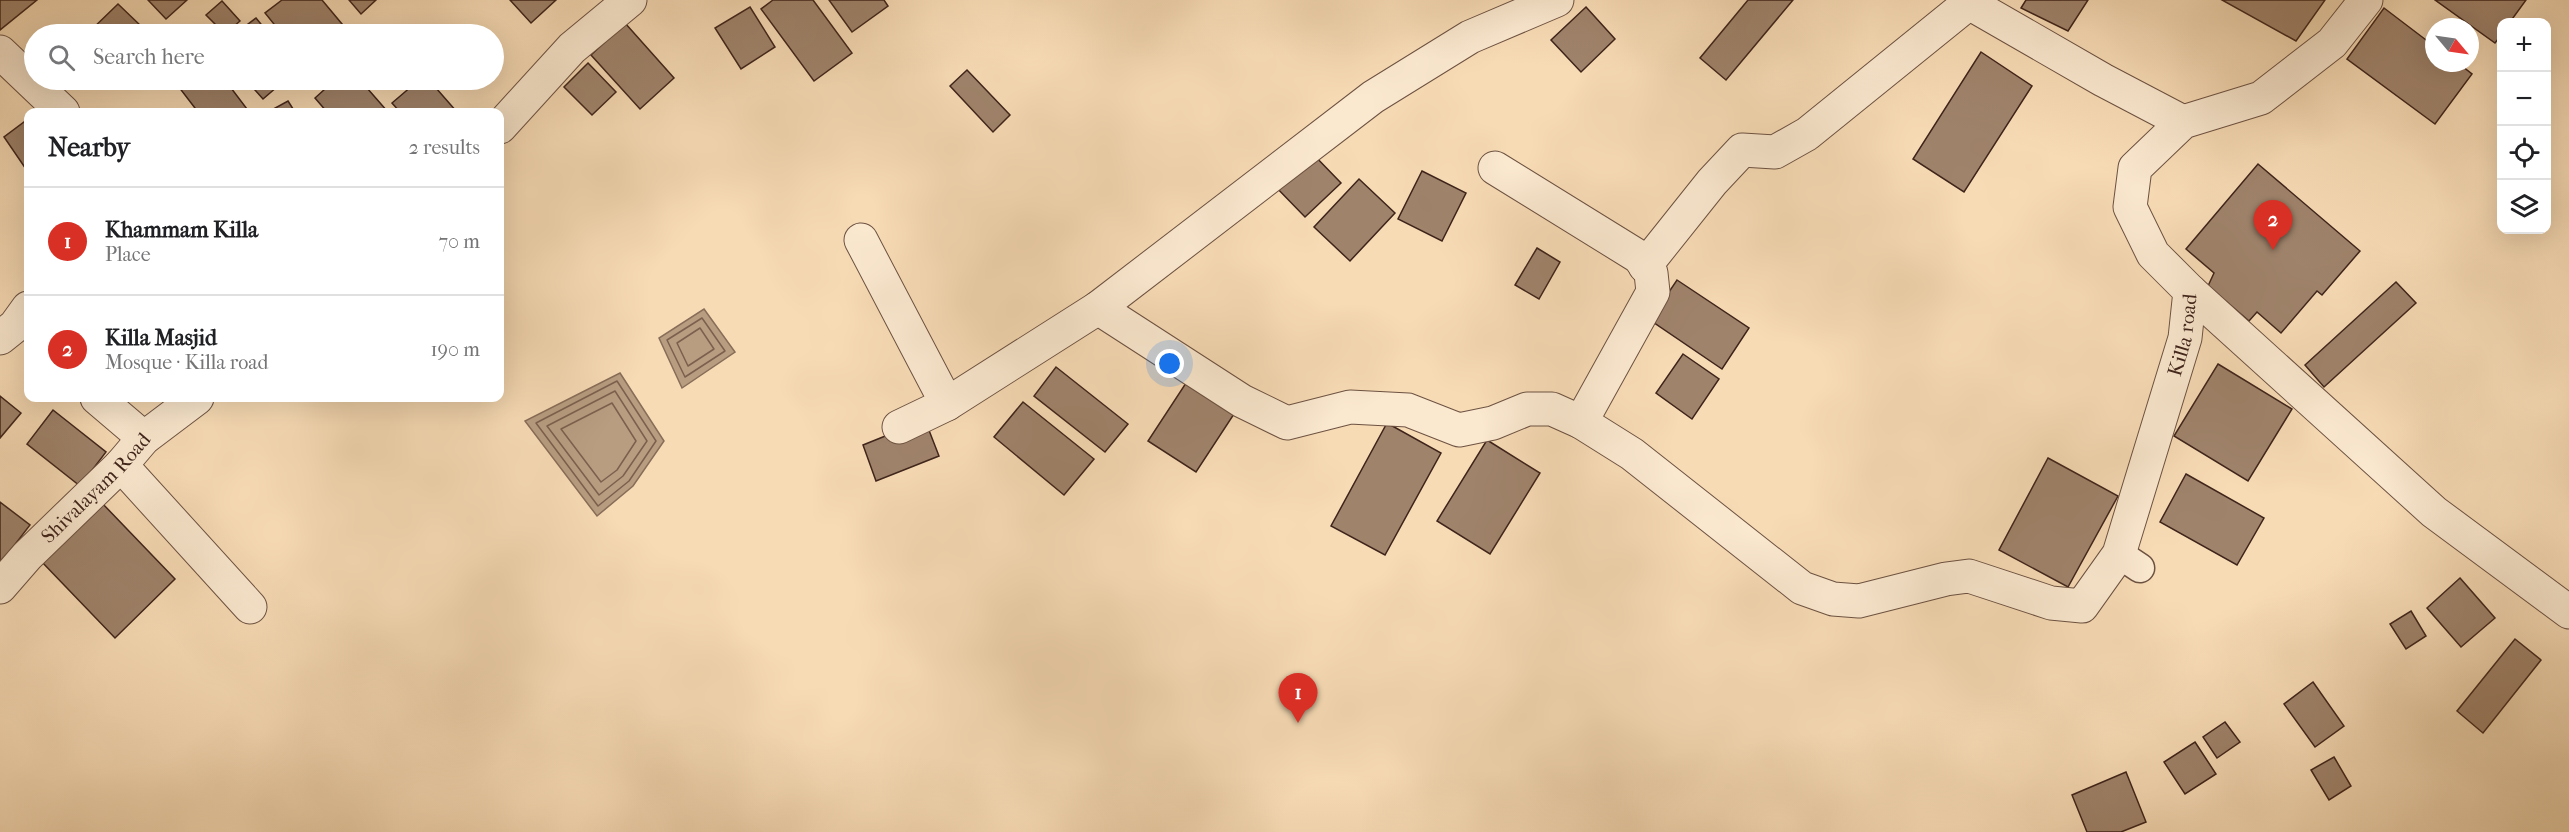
<!DOCTYPE html>
<meta charset="utf-8">
<style>
body{margin:0;font-family:"IM FELL French Canon",serif;background:#f6f6f6;color:#202124}
.controls{position:absolute;right:18px;top:18px;display:grid;overflow:hidden;border-radius:12px;box-shadow:0 6px 24px #0002}
.controls button{width:54px;height:54px;display:grid;place-items:center;padding:0;border:0;border-bottom:2px solid #e0e0e0;background:#fff;color:#202124;font:30px sans-serif}
.compass{position:absolute;left:2425px;top:18px;width:54px;height:54px;border-radius:50%;background:#fff;box-shadow:0 6px 24px #0002;rotate:119deg}
.you{position:absolute;left:1170px;top:364px;width:21px;height:21px;margin:-15px;border:4px solid #fff;border-radius:50%;background:#1a73e8;box-shadow:0 0 0 9px #1a73e833}
.badge{display:grid;place-items:center;width:39px;height:39px;border-radius:50%;background:#d93025;color:#fff;font-size:20px;font-weight:700}
.pin{position:absolute;translate:-50% -50px;filter:drop-shadow(0 2px 3px #0008)}
.pin::after{content:'';position:absolute;top:32px;width:21px;height:18px;background:inherit;clip-path:polygon(0 0,100% 0,50% 100%)}
.list{margin:0;padding:0;list-style:none}
h2{display:flex;justify-content:space-between;align-items:center;height:78px;margin:0;padding:0 24px;font-size:26px}
h2 small{font-size:20px;font-weight:400;color:#757577}
.list li{display:grid;grid-template-columns:39px 1fr auto;gap:18px;align-items:center;box-sizing:border-box;height:108px;padding:0 24px;border-top:2px solid #e0e0e0}
.list b{display:block;font-size:22px;white-space:nowrap}
.list p{margin:0;font-size:20px;white-space:nowrap;color:#757577}
.list em{font-size:20px;font-style:normal;color:#757577}
.icon{flex:none;width:33px;height:33px;fill:none;stroke:currentColor;stroke-width:2;stroke-linecap:round;stroke-linejoin:round}
.map{position:relative;flex:none;width:2569px;height:832px;overflow:hidden}
.search{position:absolute;background:#fff;box-shadow:0 6px 24px #0002;left:24px;top:24px;width:480px;height:66px;display:flex;align-items:center;gap:15px;box-sizing:border-box;padding:0 21px;border-radius:33px;color:#757577;font-size:22px}
.panel{position:absolute;background:#fff;box-shadow:0 6px 24px #0002;left:24px;top:108px;width:480px;height:294px;border-radius:12px}
.map>svg:first-child{display:block}
</style>
<div class="map">
<svg width="2569" height="832" viewBox="0 0 2569 832">
<rect width="100%" height="100%" fill="#f7dbb5"/>
<filter id="stains"><feTurbulence type="fractalNoise" baseFrequency=".00333" numOctaves="4"/><feColorMatrix values="0 0 0 0 .2 0 0 0 0 .09 0 0 0 0 .02 0 0 0 .5 -.17"/></filter>
<radialGradient id="worn" r=".72"><stop offset=".6" stop-color="#630" stop-opacity="0"/><stop offset="1" stop-color="#630" stop-opacity=".3"/></radialGradient>
<!-- water -->
<g fill="#b89d81" stroke="#886d58" stroke-width="1.5">
<path d="M 704,309 L 735,352 L 682,388 L 659,338 Z"/>
<path d="M 620,373 L 664,441 L 633,486 L 597,516 L 525,421 Z"/>
</g>
<g fill="none" stroke-linecap="round" stroke-linejoin="round">
<!-- shore -->
<g stroke="#7c604e" stroke-width="1.5">
<path d="M 702,318 L 725,351 L 685,377 L 667,340 Z"/>
<path d="M 700,328 L 714,349 L 688,366 L 677,343 Z"/>
<path d="M 617,381 L 656,441 L 629,481 L 598,506 L 536,423 Z"/>
<path d="M 615,391 L 647,441 L 623,476 L 599,495 L 547,426 Z"/>
<path d="M 612,403 L 636,441 L 617,470 L 601,482 L 561,429 Z"/>
</g>
</g>
<!-- building -->
<g fill="#9f836b" stroke="#3f241b" stroke-width="1.5">
<path d="M 0,0 L 37,0 L 0,30 Z"/>
<path d="M 148,0 L 187,0 L 166,19 Z"/>
<path d="M 282,0 L 322,0 L 342,24 L 329,34 L 282,34 L 265,13 Z"/>
<path d="M 349,0 L 376,0 L 361,14 Z"/>
<path d="M 510,0 L 556,0 L 531,23 Z"/>
<path d="M 773,0 L 813,0 L 852,53 L 814,81 L 761,9 Z"/>
<path d="M 829,0 L 884,0 L 888,6 L 852,32 Z"/>
<path d="M 1748,0 L 1793,0 L 1726,80 L 1700,58 Z"/>
<path d="M 2026,0 L 2088,0 L 2068,31 L 2021,8 Z"/>
<path d="M 2222,0 L 2325,0 L 2296,41 Z"/>
<path d="M 2435,0 L 2526,0 L 2510,22 L 2502,22 L 2502,34 L 2495,43 Z"/>
<path d="M 222,1 L 240,21 L 225,34 L 206,15 Z"/>
<path d="M 118,4 L 142,27 L 135,34 L 87,34 Z"/>
<path d="M 750,7 L 775,47 L 741,69 L 715,28 Z"/>
<path d="M 1586,7 L 1615,39 L 1581,72 L 1551,40 Z"/>
<path d="M 2384,8 L 2434,46 L 2434,63 L 2458,63 L 2472,74 L 2435,124 L 2347,59 Z"/>
<path d="M 256,18 L 269,34 L 235,34 Z"/>
<path d="M 625,23 L 674,78 L 640,109 L 591,55 Z"/>
<path d="M 1981,52 L 2032,86 L 1964,192 L 1913,159 Z"/>
<path d="M 588,63 L 616,92 L 592,115 L 564,87 Z"/>
<path d="M 967,70 L 1010,115 L 993,132 L 950,86 Z"/>
<path d="M 178,80 L 225,80 L 247,109 L 242,112 L 198,112 L 175,82 Z"/>
<path d="M 246,80 L 285,80 L 263,99 Z"/>
<path d="M 335,80 L 360,80 L 388,112 L 327,112 L 315,98 Z"/>
<path d="M 419,80 L 429,80 L 457,112 L 400,112 L 392,103 Z"/>
<path d="M 288,101 L 295,112 L 268,112 Z"/>
<path d="M 28,119 L 28,172 L 4,137 Z"/>
<path d="M 1310,151 L 1341,183 L 1305,217 L 1274,185 Z"/>
<path d="M 2258,164 L 2360,251 L 2322,295 L 2317,291 L 2281,333 L 2257,312 L 2249,321 L 2208,286 L 2214,273 L 2186,249 Z"/>
<path d="M 1422,171 L 1466,193 L 1442,241 L 1398,219 Z"/>
<path d="M 1359,179 L 1395,213 L 1350,261 L 1314,227 Z"/>
<path d="M 1537,248 L 1560,262 L 1539,299 L 1515,285 Z"/>
<path d="M 1677,280 L 1749,328 L 1722,369 L 1650,320 Z"/>
<path d="M 2396,282 L 2416,303 L 2324,387 L 2305,365 Z"/>
<path d="M 1683,354 L 1719,379 L 1692,419 L 1656,393 Z"/>
<path d="M 2218,364 L 2292,409 L 2248,481 L 2174,436 Z"/>
<path d="M 1056,367 L 1128,424 L 1105,452 L 1034,396 Z"/>
<path d="M 1186,383 L 1234,414 L 1196,472 L 1148,441 Z"/>
<path d="M 0,396 L 21,413 L 0,438 Z"/>
<path d="M 1023,402 L 1094,459 L 1064,495 L 994,437 Z"/>
<path d="M 53,410 L 106,452 L 80,486 L 27,444 Z"/>
<path d="M 925,420 L 939,456 L 876,481 L 863,445 Z"/>
<path d="M 1387,423 L 1441,453 L 1385,555 L 1331,526 Z"/>
<path d="M 1487,440 L 1540,473 L 1490,554 L 1437,521 Z"/>
<path d="M 2048,458 L 2118,496 L 2068,587 L 1999,550 Z"/>
<path d="M 2186,474 L 2264,518 L 2237,565 L 2160,522 Z"/>
<path d="M 0,502 L 30,525 L 0,564 Z"/>
<path d="M 101,502 L 175,579 L 115,638 L 41,561 Z"/>
<path d="M 2460,578 L 2495,618 L 2461,647 L 2427,608 Z"/>
<path d="M 2411,611 L 2426,636 L 2406,649 L 2390,624 Z"/>
<path d="M 2515,639 L 2541,660 L 2483,733 L 2457,711 Z"/>
<path d="M 2313,682 L 2344,726 L 2315,747 L 2284,704 Z"/>
<path d="M 2225,722 L 2240,742 L 2217,758 L 2203,737 Z"/>
<path d="M 2195,742 L 2216,774 L 2185,794 L 2164,762 Z"/>
<path d="M 2334,757 L 2351,786 L 2329,800 L 2311,770 Z"/>
<path d="M 2126,772 L 2146,822 L 2121,832 L 2087,832 L 2072,795 Z"/>
</g>
<g fill="none" stroke-linecap="round" stroke-linejoin="round">
<!-- pedestrian casing -->
<g stroke="#6d5242" stroke-width="31">
<path id="pedestrian" d="M 2119,554 L 2140,568"/>
</g>
<!-- minor casing -->
<g stroke="#6d5242" stroke-width="35">
<g id="minor">
<path d="M 1964,0 L 2103,80 L 2183,122"/>
<path d="M 0,52 L 63,112"/>
<path d="M 500,127 L 572,48 L 630,0"/>
<path d="M 1495,168 L 1639,257 L 1651,273 L 1653,292 L 1581,422"/>
<path d="M 861,240 L 947,404"/>
<path d="M 1645,266 L 1712,182 L 1742,150 L 1775,152 L 1807,134 L 1969,3"/>
<path d="M 2190,291 L 2434,512 L 2569,612"/>
<path id="s1" d="M 1098,308 L 1242,401 L 1287,423 L 1350,407 L 1408,410 L 1459,430 L 1493,423 L 1527,409 L 1552,409 L 1581,422 L 1632,454 L 1802,588 L 1833,599 L 1859,601 L 1946,579 L 1969,576 L 2051,603 L 2082,606 L 2119,554 L 2185,338 L 2190,291 L 2153,254 L 2130,207 L 2135,168 L 2183,122 L 2261,98 L 2332,43 L 2366,0"/>
<path d="M 0,338 L 15,326 L 28,308"/>
<path d="M 97,398 L 144,438"/>
<path d="M 899,427 L 947,404 L 1098,308 L 1373,97 L 1470,37 L 1557,0"/>
<path d="M 121,465 L 250,607"/>
<path id="s2" d="M 0,587 L 27,556 L 121,465 L 144,438 L 197,398"/>
</g>
</g>
<!-- pedestrian -->
<use href="#pedestrian" stroke="#fae8cf" stroke-width="28"/>
<!-- minor -->
<use href="#minor" stroke="#fae8cf" stroke-width="33"/>
</g>
<g text-anchor="middle" dominant-baseline="central" stroke-width="4.5" stroke-linejoin="round" paint-order="stroke">
<!-- street labels -->
<g font-size="20" fill="#3f241b" stroke="#fae8cf">
<text stroke="none"><textPath href="#s1" startOffset="1386">Killa road</textPath></text>
<text stroke="none"><textPath href="#s2" startOffset="138">Shivalayam Road</textPath></text>
</g>
</g>
<rect width="100%" height="100%" filter="url(#stains)"/>
<rect width="100%" height="100%" fill="url(#worn)"/>
</svg>
<div class="controls">
<button>+</button>
<button>−</button>
<button><svg class="icon" aria-label="locate" viewBox="0 0 24 24"><circle cx="12" cy="12" r="6"/><path d="M12 2v4M12 18v4M2 12h4M18 12h4"/></svg></button>
<button><svg class="icon" aria-label="layers" viewBox="0 0 24 24"><path d="M12 4l9 5-9 5-9-5zM3 14l9 5 9-5"/></svg></button>
</div>
<svg class="compass" viewBox="-18 -18 36 36"><path d="M0-13l5 13h-10z" fill="#e53935"/><path d="M0 13l5-13h-10z" fill="#757577"/></svg>
<div class="you"></div>
<div class="pin badge" style="left:1298px;top:723px">1</div>
<div class="pin badge" style="left:2273px;top:250px">2</div>
<div class="search"><svg class="icon" aria-label="search" viewBox="0 0 24 24"><circle cx="10" cy="10" r="6"/><path d="M15 15l6 6"/></svg>Search here</div>
<section class="panel">
<h2>Nearby<small>2 results</small></h2>
<ul class="list">
<li><span class="badge">1</span><div><b>Khammam Killa</b><p>Place</p></div><em>70 m</em></li>
<li><span class="badge">2</span><div><b>Killa Masjid</b><p>Mosque · Killa road</p></div><em>190 m</em></li>
</ul>
</section>
</div>
